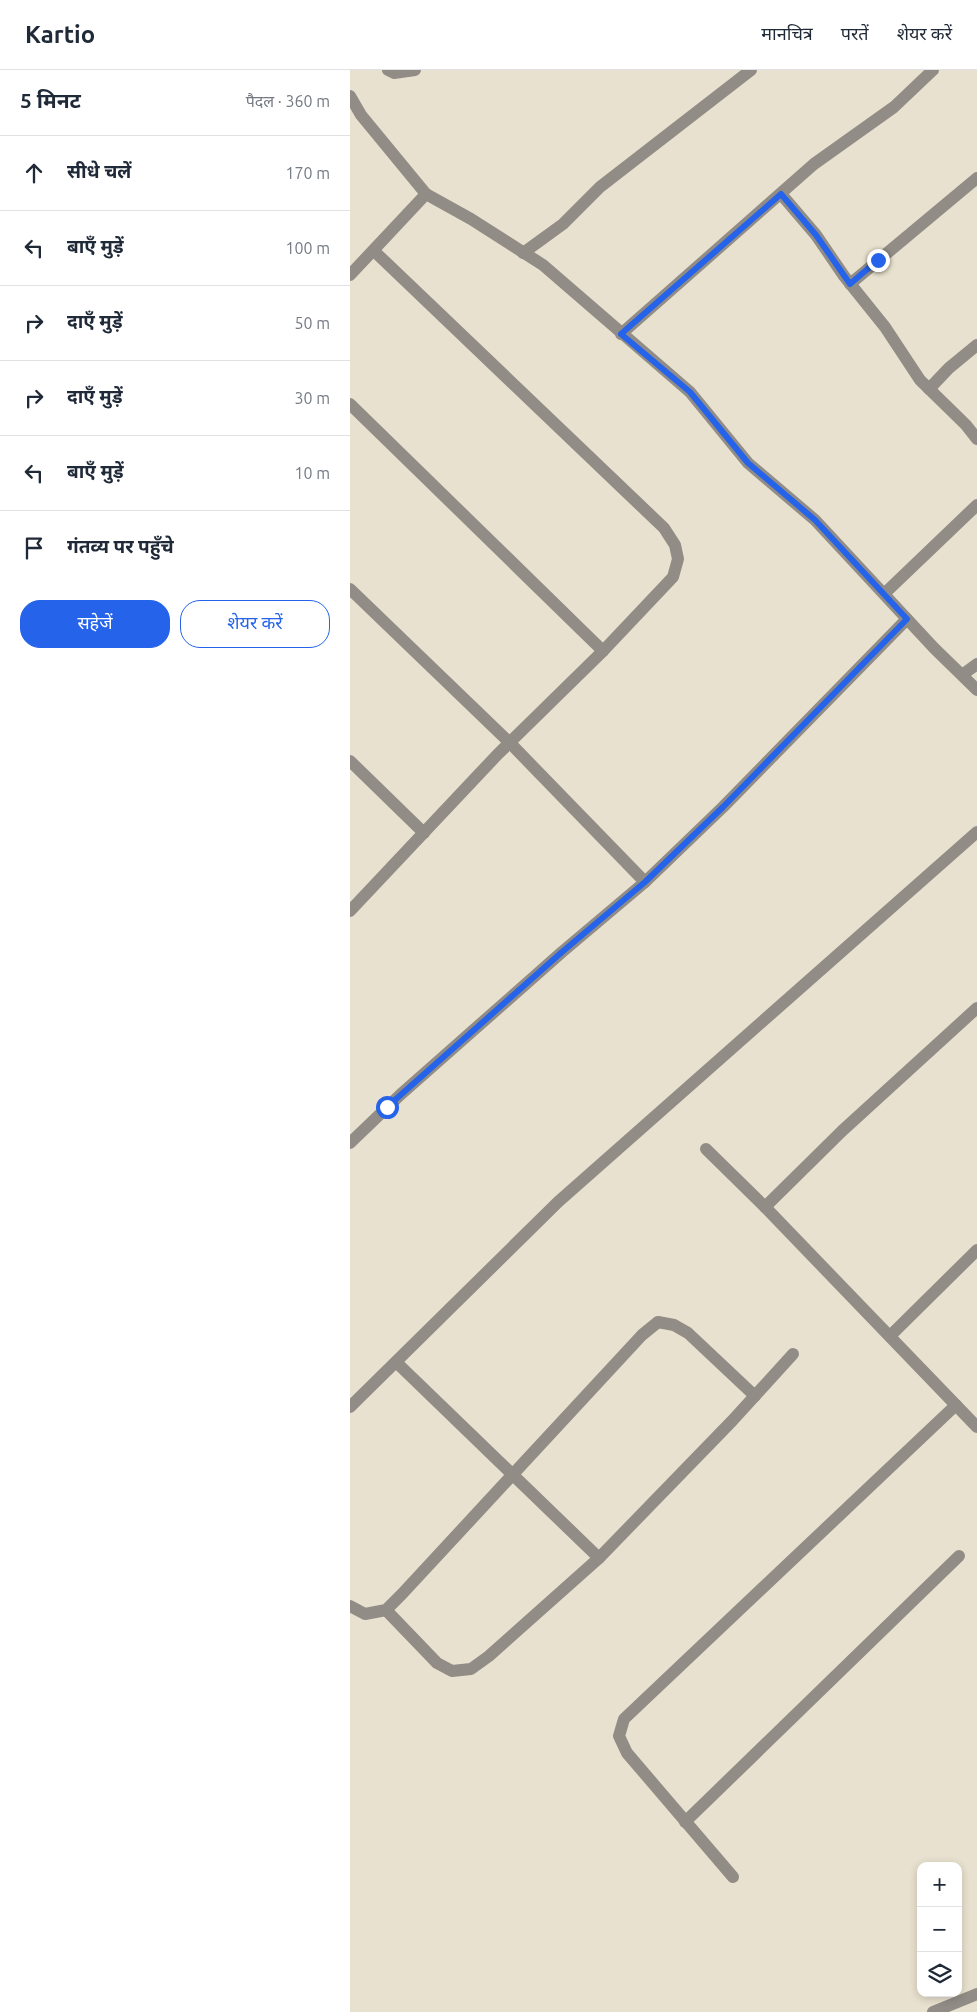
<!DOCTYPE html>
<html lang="hi">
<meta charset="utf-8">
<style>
body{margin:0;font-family:Ubuntu,"Noto Sans Devanagari",sans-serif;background:#f2f2f3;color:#1f2937}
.controls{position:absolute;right:15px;bottom:15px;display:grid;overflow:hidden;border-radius:10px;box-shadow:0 2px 8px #0003}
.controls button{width:45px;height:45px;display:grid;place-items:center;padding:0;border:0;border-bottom:1px solid #e0e1e3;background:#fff;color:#1f2937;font:25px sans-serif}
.stop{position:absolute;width:15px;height:15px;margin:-11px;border:4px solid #2563eb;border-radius:50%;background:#fff}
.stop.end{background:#2563eb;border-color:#fff;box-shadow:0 1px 5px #0008}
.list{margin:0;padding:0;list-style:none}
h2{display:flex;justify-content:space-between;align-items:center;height:65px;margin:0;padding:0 20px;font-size:21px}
h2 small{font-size:16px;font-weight:400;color:#747a83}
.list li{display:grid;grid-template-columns:32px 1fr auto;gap:15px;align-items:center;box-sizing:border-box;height:75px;padding:0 20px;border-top:1px solid #e0e1e3}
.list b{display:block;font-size:19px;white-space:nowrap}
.list em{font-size:16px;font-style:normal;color:#747a83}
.actions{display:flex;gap:10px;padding:15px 20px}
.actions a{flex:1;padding:11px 0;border:1px solid #2563eb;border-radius:20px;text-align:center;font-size:18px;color:#2563eb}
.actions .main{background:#2563eb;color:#fff}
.icon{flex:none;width:28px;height:28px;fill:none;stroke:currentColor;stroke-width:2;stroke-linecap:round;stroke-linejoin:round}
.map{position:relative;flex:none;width:627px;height:1942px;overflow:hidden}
header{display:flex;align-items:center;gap:30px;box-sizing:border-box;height:70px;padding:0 25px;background:#fff;border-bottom:1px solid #e0e1e3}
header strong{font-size:24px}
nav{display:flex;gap:28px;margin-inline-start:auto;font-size:18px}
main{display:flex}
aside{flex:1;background:#fff}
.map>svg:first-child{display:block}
</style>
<header>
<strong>Kartio</strong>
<nav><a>मानचित्र</a><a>परतें</a><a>शेयर करें</a></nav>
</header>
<main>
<aside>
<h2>5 मिनट<small>पैदल · 360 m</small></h2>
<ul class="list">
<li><svg class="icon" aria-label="ahead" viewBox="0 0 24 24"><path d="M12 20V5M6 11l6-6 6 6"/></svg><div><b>सीधे चलें</b></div><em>170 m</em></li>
<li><svg class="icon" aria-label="left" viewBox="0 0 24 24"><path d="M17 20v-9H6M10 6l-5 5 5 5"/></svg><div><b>बाएँ मुड़ें</b></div><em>100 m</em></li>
<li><svg class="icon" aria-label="right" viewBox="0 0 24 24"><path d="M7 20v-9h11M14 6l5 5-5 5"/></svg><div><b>दाएँ मुड़ें</b></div><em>50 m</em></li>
<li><svg class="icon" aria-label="right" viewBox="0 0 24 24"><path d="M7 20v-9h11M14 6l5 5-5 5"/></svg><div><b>दाएँ मुड़ें</b></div><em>30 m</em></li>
<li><svg class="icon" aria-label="left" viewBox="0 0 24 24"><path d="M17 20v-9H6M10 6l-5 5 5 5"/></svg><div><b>बाएँ मुड़ें</b></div><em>10 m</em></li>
<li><svg class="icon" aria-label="arrive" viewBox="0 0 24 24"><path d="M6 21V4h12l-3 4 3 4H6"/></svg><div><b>गंतव्य पर पहुँचे</b></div></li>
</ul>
<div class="actions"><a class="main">सहेजें</a><a>शेयर करें</a></div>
</aside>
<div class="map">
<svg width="627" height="1942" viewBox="0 0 627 1942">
<rect width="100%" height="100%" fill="#e9e1cf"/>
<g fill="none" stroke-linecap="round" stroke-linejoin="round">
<!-- minor -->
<g stroke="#918d86" stroke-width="12">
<path d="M 38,0 L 44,3 L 65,0"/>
<path d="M 0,26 L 11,45 L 76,124"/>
<path d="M 431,124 L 466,165 L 494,206 L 535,257 L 570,310 L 616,355 L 627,369"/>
<path d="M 173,183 L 213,154 L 250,117 L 401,0"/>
<path d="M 0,205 L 76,124 L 121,149 L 193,195 L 340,322 L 398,393 L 465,450 L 584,578 L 627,620"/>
<path d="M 500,214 L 627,108"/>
<path d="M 271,264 L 464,94 L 544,37 L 583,0"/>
<path d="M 579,319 L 599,298 L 627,275"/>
<path d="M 0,334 L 253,581"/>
<path d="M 0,519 L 160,673 L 295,812"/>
<path d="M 535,523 L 627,435"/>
<path d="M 612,605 L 627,594"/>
<path d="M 0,691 L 74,763"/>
<path d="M 0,841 L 147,685 L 253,581 L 323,507 L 328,489 L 325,475 L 314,458 L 24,181"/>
<path d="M 0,1073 L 50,1025 L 212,882 L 295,812 L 373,737 L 557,549"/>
<path d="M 356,1079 L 415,1137 L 627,1357"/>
<path d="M 415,1137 L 492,1061 L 627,938"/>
<path d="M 540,1266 L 627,1180"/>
<path d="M 46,1292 L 249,1488"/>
<path d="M 0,1337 L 208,1132 L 627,762"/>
<path d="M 0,1536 L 15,1544 L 36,1540 L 52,1524 L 292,1265 L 308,1252 L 324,1255 L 338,1263 L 405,1326"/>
<path d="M 36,1540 L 87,1593 L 102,1601 L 121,1599 L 139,1586 L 249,1488 L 382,1351 L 443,1284"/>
<path d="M 335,1752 L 609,1486"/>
<path d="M 383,1807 L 277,1683 L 269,1666 L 274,1649 L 606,1335"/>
<path d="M 583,1942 L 627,1924"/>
</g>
</g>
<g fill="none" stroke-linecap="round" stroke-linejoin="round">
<!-- route -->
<path stroke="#2563eb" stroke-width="6" d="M 37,1037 L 212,882 L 295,812 L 373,737 L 557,549 L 465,450 L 398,393 L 340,322 L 271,264 L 431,124 L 466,165 L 500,214 L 528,190"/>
</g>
</svg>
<div class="controls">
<button>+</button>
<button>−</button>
<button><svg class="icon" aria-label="layers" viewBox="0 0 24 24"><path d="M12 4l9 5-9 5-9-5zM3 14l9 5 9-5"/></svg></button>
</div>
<div class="stop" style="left:37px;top:1037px"></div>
<div class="stop end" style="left:528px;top:190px"></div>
</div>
</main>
